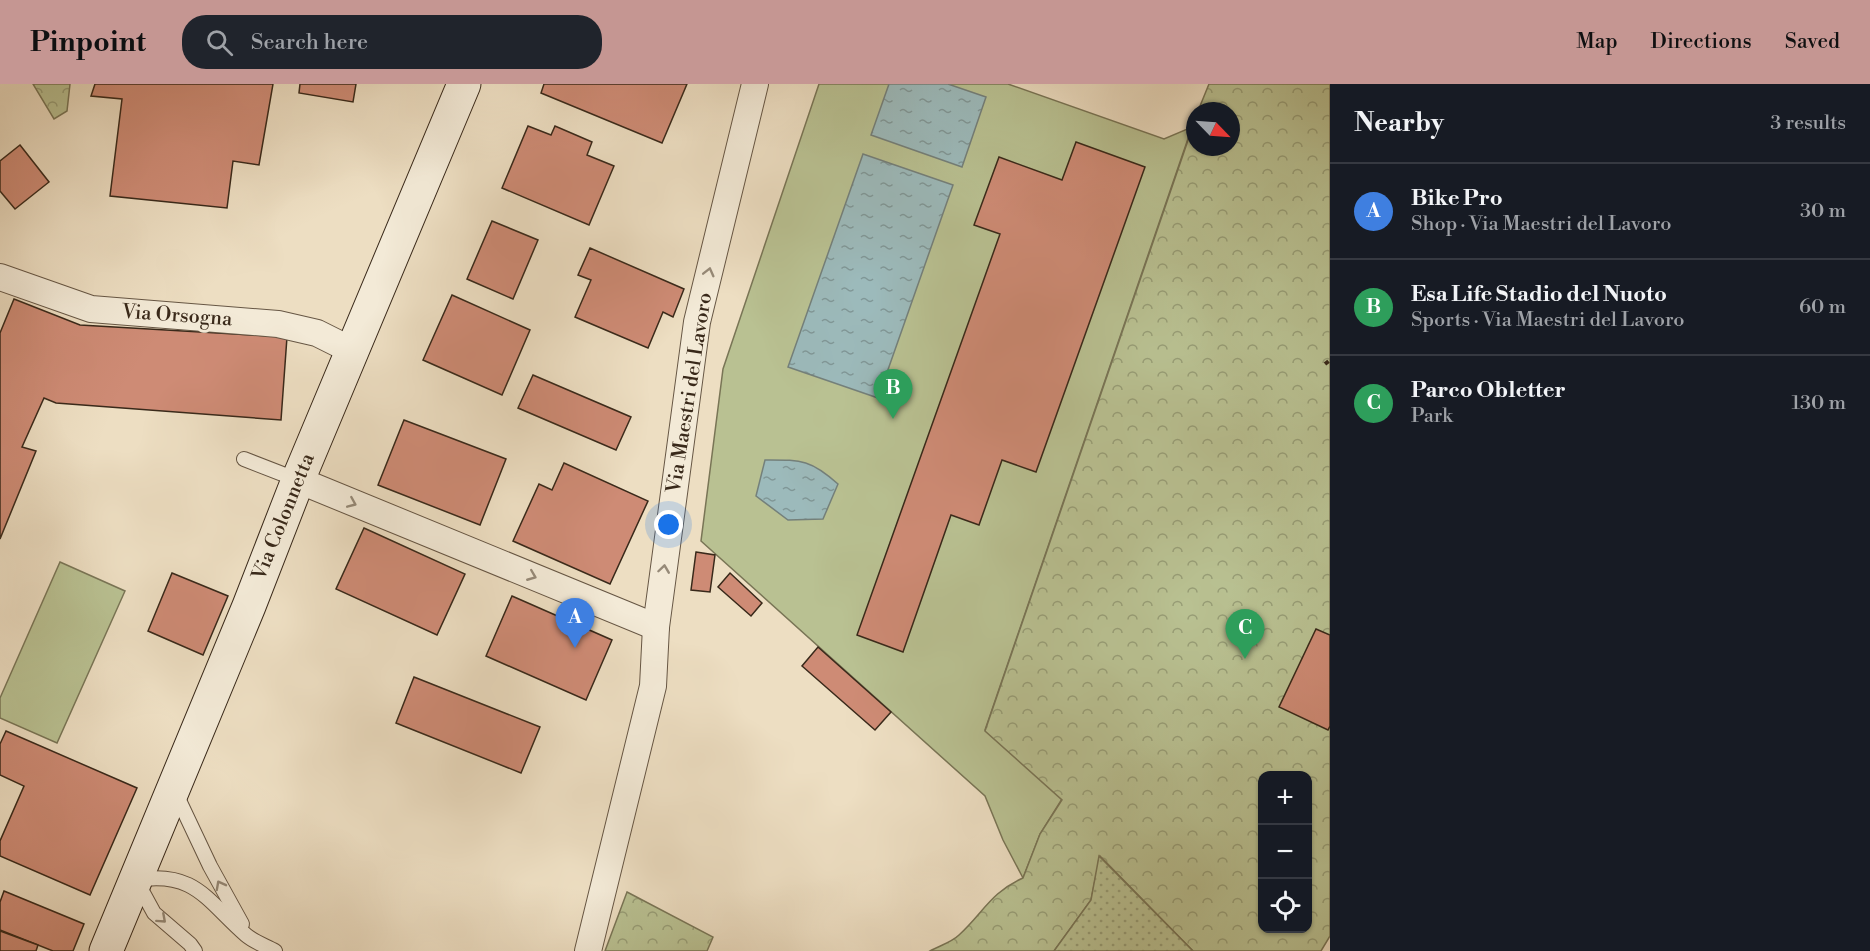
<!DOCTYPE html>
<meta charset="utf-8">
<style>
body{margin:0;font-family:"Libre Bodoni",serif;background:#20242c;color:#f1f3f6}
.controls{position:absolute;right:18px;bottom:18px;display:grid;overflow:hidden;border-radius:12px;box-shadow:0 2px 4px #0004}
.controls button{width:54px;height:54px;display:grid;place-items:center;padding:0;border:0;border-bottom:2px solid #363941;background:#171b24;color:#f1f3f6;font:30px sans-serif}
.compass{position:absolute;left:1186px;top:18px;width:54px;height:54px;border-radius:50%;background:#171b24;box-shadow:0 2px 4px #0004;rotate:115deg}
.you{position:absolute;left:669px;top:441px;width:21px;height:21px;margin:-15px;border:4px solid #fff;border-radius:50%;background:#1a73e8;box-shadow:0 0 0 9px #1a73e833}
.badge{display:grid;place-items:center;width:39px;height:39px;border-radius:50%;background:#c59692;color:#fff;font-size:20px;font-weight:700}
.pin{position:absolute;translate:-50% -50px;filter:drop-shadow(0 2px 3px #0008)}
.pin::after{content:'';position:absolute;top:32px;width:21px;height:18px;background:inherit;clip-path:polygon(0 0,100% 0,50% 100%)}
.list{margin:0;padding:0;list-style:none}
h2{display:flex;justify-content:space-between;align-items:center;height:78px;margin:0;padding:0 24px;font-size:26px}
h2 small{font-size:20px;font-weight:400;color:#9ea1a6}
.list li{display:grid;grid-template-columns:39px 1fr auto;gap:18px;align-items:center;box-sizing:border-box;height:96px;padding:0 24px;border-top:2px solid #363941}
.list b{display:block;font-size:22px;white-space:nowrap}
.list p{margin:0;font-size:20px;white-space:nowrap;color:#9ea1a6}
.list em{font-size:20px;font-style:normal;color:#9ea1a6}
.icon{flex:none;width:33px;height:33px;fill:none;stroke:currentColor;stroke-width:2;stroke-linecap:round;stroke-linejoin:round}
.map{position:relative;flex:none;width:1330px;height:867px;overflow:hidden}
header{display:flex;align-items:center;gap:36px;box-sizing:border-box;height:84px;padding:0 30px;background:#c59692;color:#111}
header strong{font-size:28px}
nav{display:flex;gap:33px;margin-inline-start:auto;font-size:21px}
.search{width:420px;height:54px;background:#20242c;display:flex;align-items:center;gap:15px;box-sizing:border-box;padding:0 21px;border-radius:24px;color:#9ea1a6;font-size:22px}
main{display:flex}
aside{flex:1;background:#171b24}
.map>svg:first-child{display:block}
</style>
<header>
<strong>Pinpoint</strong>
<div class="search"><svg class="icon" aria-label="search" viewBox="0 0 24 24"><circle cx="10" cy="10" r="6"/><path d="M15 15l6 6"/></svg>Search here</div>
<nav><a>Map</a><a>Directions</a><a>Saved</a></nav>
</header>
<main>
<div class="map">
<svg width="1330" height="867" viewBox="0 0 1330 867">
<defs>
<pattern id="forest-crowns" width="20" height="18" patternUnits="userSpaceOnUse" patternTransform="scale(1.5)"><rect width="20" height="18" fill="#b9c192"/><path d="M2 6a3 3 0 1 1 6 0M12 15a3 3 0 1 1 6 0" fill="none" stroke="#979d76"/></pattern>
<pattern id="garden-dots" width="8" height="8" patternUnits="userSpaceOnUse" patternTransform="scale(1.5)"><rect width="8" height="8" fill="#b9c192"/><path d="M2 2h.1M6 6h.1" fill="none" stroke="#979d76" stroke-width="1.8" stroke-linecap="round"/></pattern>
<pattern id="water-ripples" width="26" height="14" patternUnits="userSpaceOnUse" patternTransform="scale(1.5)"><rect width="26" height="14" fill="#9cbabb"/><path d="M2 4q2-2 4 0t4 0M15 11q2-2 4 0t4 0" fill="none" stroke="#809797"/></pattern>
</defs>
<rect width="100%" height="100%" fill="#eddec2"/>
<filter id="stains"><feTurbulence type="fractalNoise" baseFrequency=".00333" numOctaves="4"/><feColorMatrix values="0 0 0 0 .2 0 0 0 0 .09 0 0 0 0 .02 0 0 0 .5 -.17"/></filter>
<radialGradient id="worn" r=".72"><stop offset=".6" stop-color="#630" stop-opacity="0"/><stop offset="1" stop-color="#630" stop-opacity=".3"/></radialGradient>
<!-- grass -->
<g fill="#b9c192" stroke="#797556" stroke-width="1.5">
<path d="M 819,0 L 1008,0 L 1164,55 L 1192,43 L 985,646 L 1062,715 L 1040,750 L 1023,794 L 1003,756 L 985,712 L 701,457 L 723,285 Z"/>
<path d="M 60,478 L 125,507 L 57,659 L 0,634 L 0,614 Z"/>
</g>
<!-- forest -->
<g fill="url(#forest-crowns)" stroke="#797556" stroke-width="1.5" fill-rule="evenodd">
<path d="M 33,0 L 70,0 L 67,27 L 54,35 Z"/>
<path d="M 1209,0 L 1330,0 L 1330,852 L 1321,867 L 1193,867 L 1100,772 L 1091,816 L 1054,867 L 930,867 C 939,862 952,858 959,851 C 983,829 991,808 1023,794 L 1040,750 L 1062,716 L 985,647 L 1195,36 L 1195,63 L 1231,63 L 1231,27 L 1198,27 ZM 1262,692 L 1308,692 L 1308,844 L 1262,844 Z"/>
<path d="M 627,808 L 713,853 L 707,867 L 605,867 Z"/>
</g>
<!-- garden -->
<path fill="url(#garden-dots)" stroke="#797556" stroke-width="1.5" d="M 1099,772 L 1193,867 L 1054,867 L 1091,816 Z"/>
<!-- water -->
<g fill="url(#water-ripples)" stroke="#74807b" stroke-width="1.5">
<path d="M 889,0 L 948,0 L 986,13 L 962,83 L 871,51 Z"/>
<path d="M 863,70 L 953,101 L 878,314 L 788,283 Z"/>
<path d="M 765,376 C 801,376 810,375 838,400 L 823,435 L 788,436 L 756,412 Z"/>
</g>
<!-- building -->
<g fill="#ce8b75" stroke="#39291a" stroke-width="1.5">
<path d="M 95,0 L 273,0 L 259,81 L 233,77 L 227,124 L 110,112 L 122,15 L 91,12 Z"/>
<path d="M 300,0 L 356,0 L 353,18 L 299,9 Z"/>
<path d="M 544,0 L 687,0 L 662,59 L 541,9 Z"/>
<path d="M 528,42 L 551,51 L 555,42 L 592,58 L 587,71 L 614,82 L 589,141 L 502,104 Z"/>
<path d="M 1076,58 L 1145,83 L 1036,388 L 1002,376 L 979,441 L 951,431 L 903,568 L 857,551 L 1000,150 L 974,141 L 999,73 L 1062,96 Z"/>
<path d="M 20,61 L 49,98 L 15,125 L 0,107 L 0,77 Z"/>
<path d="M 492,137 L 538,156 L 513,215 L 467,195 Z"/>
<path d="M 590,164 L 684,205 L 673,233 L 663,228 L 648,264 L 575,233 L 591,196 L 578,191 Z"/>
<path d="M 452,211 L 530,246 L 502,311 L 423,276 Z"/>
<path d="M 14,215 L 80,241 L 287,253 L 281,336 L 56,319 L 44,314 L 22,363 L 36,367 L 0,455 L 0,249 Z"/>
<path d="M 533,291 L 631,333 L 616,366 L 518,324 Z"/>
<path d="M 404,336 L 506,375 L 480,441 L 378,401 Z"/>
<path d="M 564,379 L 648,417 L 610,500 L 513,457 L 539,400 L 552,406 Z"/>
<path d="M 364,444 L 465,490 L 437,551 L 336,505 Z"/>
<path d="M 696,468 L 715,471 L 710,508 L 691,506 Z"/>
<path d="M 172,489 L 228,512 L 203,571 L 148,547 Z"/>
<path d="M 730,489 L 762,519 L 751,532 L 718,503 Z"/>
<path d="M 512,512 L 612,556 L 586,616 L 486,572 Z"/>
<path d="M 1316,545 L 1330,551 L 1330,642 L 1328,646 L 1279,623 Z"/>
<path d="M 818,563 L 891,628 L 875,646 L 802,582 Z"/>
<path d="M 414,593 L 540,643 L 521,689 L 396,639 Z"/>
<path d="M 6,647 L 137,704 L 90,811 L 0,772 L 0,757 L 24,702 L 0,691 L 0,660 Z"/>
<path d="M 4,807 L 84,840 L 73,867 L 53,867 L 0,846 L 0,818 Z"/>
<path d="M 0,847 L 38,861 L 36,867 L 0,867 Z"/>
</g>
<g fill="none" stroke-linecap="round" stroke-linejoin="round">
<!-- service casing -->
<g stroke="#665644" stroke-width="16">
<g id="service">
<path d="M 244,375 L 298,396"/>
<path d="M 176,710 L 210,782 L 242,840"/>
<path d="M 195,867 L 190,860 L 154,829 L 136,796 C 195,786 207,817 246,851 C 254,858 266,862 275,867"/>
</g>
</g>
<!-- minor casing -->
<g stroke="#665644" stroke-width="28">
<g id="minor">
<path d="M 0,193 L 91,225 L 278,240 L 317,249 L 353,267"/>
<path d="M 298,396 L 656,543"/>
<path d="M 588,867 L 653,602 L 656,543 L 697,238 L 755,0"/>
</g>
</g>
<!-- secondary casing -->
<g stroke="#39291a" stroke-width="35">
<path id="secondary" d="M 106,867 L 249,522 L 298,396 L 464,0"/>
</g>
<!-- path -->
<path stroke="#39291a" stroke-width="4" stroke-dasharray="4.5 3" stroke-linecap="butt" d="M 1325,280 L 1330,276"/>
<!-- service -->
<use href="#service" stroke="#f3ead7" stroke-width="14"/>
<!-- minor -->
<use href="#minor" stroke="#f3ead7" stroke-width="26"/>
<!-- secondary -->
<use href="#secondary" stroke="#f3ead7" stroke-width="33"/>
</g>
<!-- one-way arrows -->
<defs><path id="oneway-chevron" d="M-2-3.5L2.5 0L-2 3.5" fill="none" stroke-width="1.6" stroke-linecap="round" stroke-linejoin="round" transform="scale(1.5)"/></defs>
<g stroke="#968a78">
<use href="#oneway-chevron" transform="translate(709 188) rotate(-76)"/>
<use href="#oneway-chevron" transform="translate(352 419) rotate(23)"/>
<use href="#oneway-chevron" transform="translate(664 485) rotate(-82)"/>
<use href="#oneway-chevron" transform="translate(532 492) rotate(22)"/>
<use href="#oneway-chevron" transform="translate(220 801) rotate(-118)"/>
<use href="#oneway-chevron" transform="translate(162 835) rotate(42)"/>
</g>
<g text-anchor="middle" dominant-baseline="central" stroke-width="6" stroke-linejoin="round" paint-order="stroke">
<!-- street labels -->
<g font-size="20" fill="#39291a" stroke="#f3ead7">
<text transform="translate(177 232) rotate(4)">Via Orsogna</text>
<text transform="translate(690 309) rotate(-81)">Via Maestri del Lavoro</text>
<text transform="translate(284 433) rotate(-68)">Via Colonnetta</text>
</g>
</g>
<rect width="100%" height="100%" filter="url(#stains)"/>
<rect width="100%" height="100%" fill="url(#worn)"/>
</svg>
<div class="controls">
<button>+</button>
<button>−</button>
<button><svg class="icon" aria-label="locate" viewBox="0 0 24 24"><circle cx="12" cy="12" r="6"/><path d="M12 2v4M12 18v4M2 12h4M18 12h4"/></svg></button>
</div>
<svg class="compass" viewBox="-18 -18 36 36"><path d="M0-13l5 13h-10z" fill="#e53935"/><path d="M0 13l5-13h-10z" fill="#9ea1a6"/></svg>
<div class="you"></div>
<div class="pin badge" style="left:575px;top:564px;background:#3f7fe0">A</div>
<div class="pin badge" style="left:893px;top:335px;background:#2e9e5b">B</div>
<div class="pin badge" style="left:1245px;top:575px;background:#2e9e5b">C</div>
</div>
<aside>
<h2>Nearby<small>3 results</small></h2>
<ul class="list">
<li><span class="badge" style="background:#3f7fe0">A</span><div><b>Bike Pro</b><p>Shop · Via Maestri del Lavoro</p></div><em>30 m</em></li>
<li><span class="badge" style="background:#2e9e5b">B</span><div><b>Esa Life Stadio del Nuoto</b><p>Sports · Via Maestri del Lavoro</p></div><em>60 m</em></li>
<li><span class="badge" style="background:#2e9e5b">C</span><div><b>Parco Obletter</b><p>Park</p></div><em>130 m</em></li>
</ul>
</aside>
</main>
